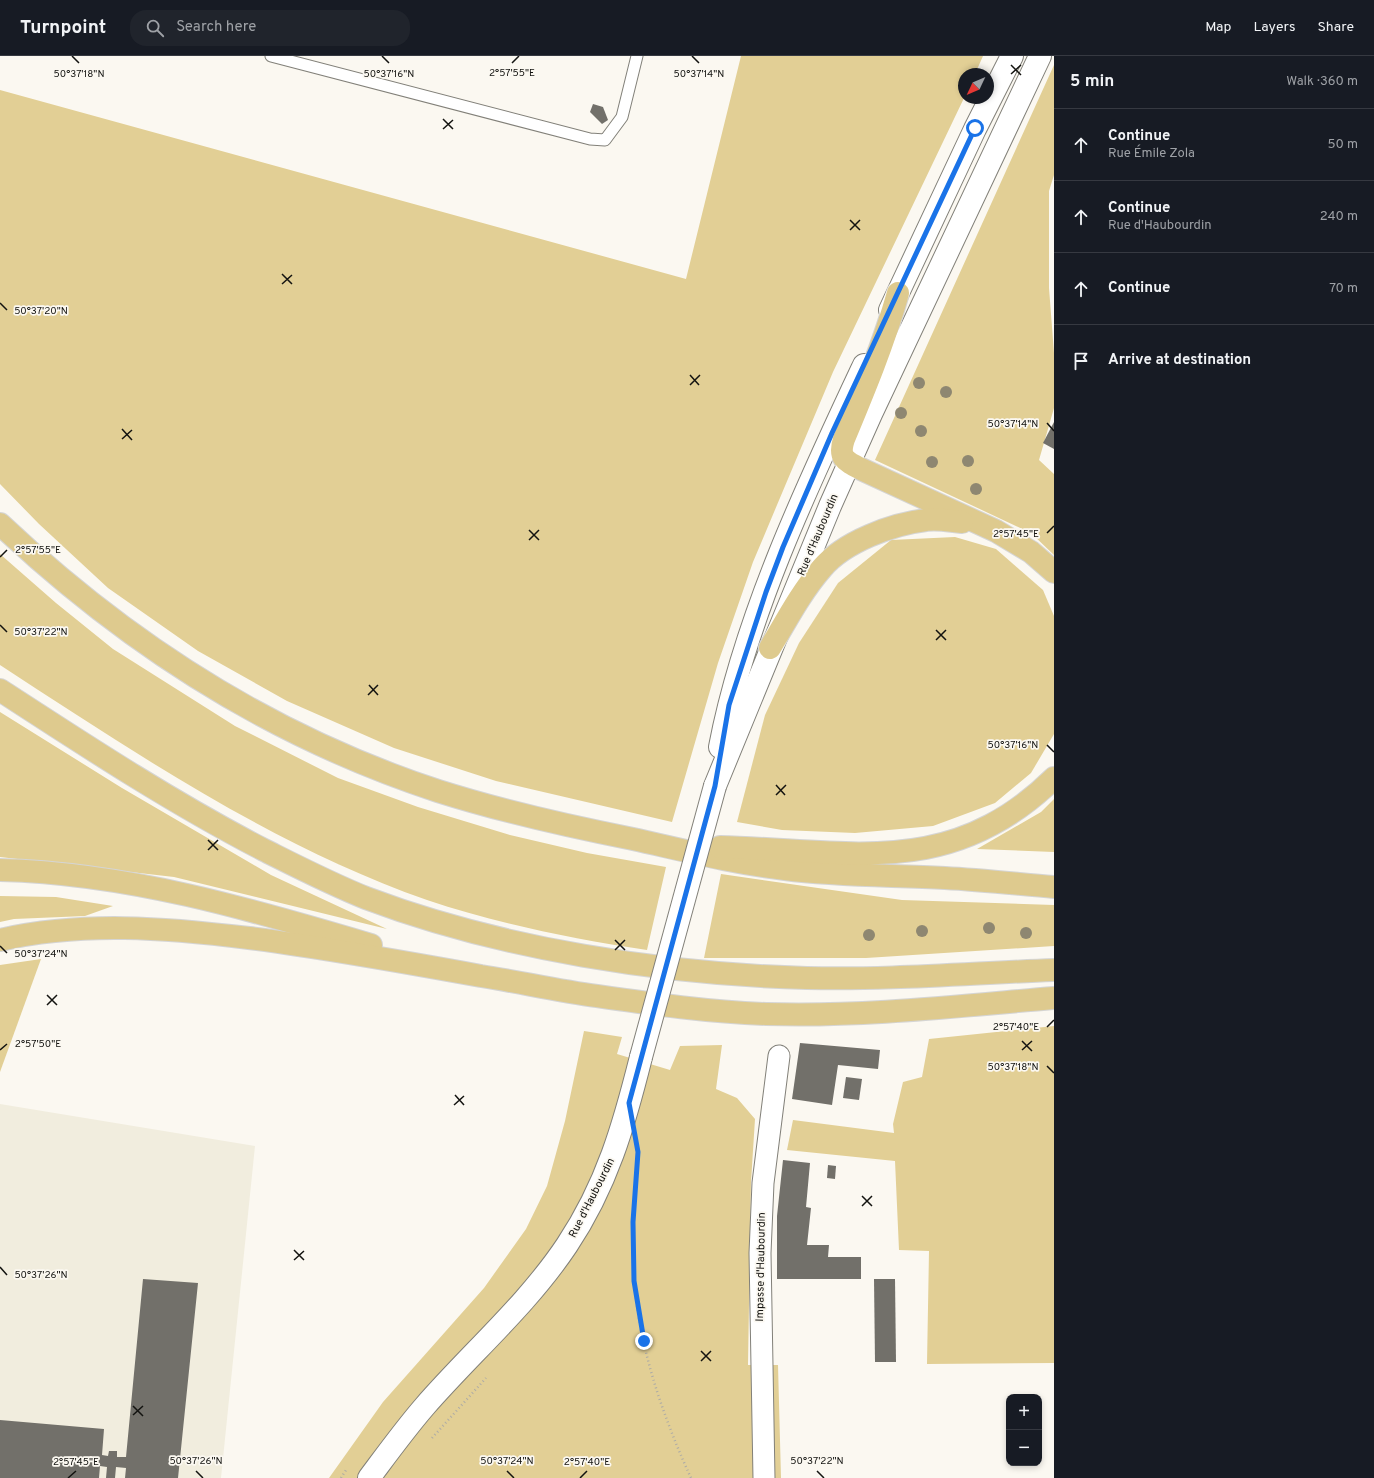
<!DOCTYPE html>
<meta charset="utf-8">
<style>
body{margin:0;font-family:Overpass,sans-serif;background:#20242c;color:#f1f3f6}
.controls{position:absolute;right:12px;bottom:12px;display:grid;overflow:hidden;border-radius:8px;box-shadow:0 2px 6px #0003}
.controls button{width:36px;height:36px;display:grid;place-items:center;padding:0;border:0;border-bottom:1px solid #363941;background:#171b24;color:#f1f3f6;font:20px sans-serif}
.compass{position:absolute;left:958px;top:12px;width:36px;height:36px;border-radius:50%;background:#171b24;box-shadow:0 2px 6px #0003;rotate:226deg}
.stop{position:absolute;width:12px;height:12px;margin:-9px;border:3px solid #1a73e8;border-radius:50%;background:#fff}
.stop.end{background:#1a73e8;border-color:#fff;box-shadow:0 1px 4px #0008}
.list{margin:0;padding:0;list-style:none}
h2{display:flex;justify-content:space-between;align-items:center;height:52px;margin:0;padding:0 16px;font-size:17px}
h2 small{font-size:13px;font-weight:400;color:#9ea1a6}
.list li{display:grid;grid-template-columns:26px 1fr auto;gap:12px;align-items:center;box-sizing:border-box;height:72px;padding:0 16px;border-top:1px solid #363941}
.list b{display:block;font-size:15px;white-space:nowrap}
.list p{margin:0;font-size:13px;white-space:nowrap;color:#9ea1a6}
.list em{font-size:13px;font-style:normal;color:#9ea1a6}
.icon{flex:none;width:22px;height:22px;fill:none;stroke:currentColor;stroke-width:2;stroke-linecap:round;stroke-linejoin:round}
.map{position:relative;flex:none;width:1054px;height:1422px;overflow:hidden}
header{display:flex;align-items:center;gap:24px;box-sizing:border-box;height:56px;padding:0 20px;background:#171b24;border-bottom:1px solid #363941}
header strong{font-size:19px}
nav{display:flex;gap:22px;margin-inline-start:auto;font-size:14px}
.search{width:280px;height:36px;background:#20242c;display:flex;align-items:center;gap:10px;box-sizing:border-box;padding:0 14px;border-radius:16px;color:#9ea1a6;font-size:15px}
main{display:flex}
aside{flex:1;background:#171b24}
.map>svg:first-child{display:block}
</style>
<header>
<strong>Turnpoint</strong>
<div class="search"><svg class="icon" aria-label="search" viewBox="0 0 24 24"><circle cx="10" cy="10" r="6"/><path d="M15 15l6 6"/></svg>Search here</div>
<nav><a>Map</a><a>Layers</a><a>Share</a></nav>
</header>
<main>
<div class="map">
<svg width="1054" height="1422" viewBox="0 0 1054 1422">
<rect width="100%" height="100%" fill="#fbf8f1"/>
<!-- built -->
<path fill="#f1edde" d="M 0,1048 L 255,1090 L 221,1422 L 0,1422 Z"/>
<!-- green -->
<g fill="#e2cf95">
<path d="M 741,0 L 983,0 L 975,18 L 964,18 L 964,42 L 833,316 L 753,506 L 718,607 L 672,766 L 496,725 L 394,692 L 287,645 L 198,595 L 108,532 L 39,468 L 0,428 L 0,34 L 686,223 Z"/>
<path d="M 1054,9 L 1054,119 L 1049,135 L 1049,232 L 1054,297 L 1054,352 L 1039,404 L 1054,418 L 1054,499 L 1031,477 L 875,404 Z"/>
<path d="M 955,481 L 996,493 L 1043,534 L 1054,560 L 1054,678 L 1031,717 L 995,747 L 933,770 L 855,777 L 782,774 L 737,766 L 765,659 L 799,587 L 838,527 L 891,484 Z"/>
<path d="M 0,498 L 56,547 L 113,593 L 235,670 L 338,722 L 418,751 L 510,779 L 587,797 L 666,811 L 647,894 C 572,883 499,868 427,844 C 273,790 135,697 0,609 Z"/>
<path d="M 0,656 L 122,732 L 271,819 L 387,873 L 174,821 L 0,801 Z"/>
<path d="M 1054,743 L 1054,796 L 977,793 L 1041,756 Z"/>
<path d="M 721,818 L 902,844 L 1054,849 L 1054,890 L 866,902 L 704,902 Z"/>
<path d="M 0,840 L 56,841 L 113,850 L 85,860 L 14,863 L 0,866 Z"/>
<path d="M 41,903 L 0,1016 L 0,909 Z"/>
<path d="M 1054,970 L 1054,1307 L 927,1308 L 929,1195 L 899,1194 L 895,1105 L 787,1094 L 793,1064 L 894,1077 L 893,1068 L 903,1026 L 922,1021 L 929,983 Z"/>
<path d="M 584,975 L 622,981 L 617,998 L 670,1014 L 680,990 L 722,989 L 716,1033 L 737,1042 L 755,1063 L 751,1126 L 748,1309 L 778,1309 L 781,1422 L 329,1422 L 383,1346 L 484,1232 L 526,1173 L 547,1130 L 565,1065 Z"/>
</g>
<!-- building -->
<g fill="#72706a">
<path d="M 593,48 L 603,51 L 608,64 L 602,68 L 590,56 Z"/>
<path d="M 1054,366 L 1054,393 L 1043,387 Z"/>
<path d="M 800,987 L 880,994 L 878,1013 L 838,1009 L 832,1049 L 792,1043 Z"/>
<path d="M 846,1021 L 862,1023 L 859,1044 L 843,1042 Z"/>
<path d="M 783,1104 L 810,1107 L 806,1151 L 811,1152 L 807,1189 L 829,1189 L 828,1201 L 861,1201 L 861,1223 L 777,1223 L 777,1160 Z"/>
<path d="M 828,1109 L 836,1110 L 835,1123 L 827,1122 Z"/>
<path d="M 143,1223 L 198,1227 L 178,1422 L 125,1422 L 126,1412 L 116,1411 L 115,1422 L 106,1422 L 107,1411 L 100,1410 L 99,1422 L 0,1422 L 0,1364 L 104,1373 L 102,1399 L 108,1400 L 109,1395 L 117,1395 L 117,1401 L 126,1401 Z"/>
<path d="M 874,1223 L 895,1223 L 896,1306 L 875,1306 Z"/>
</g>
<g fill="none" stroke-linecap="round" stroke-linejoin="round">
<!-- service casing -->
<g stroke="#828079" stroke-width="13">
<path id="service" d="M 271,0 L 590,83 L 605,84 L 622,61 L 637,0"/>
</g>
<!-- minor casing -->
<g stroke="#828079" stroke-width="23">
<path id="minor" d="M 764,1422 L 760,1197 L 763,1127 L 779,1000"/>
</g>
<!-- secondary casing -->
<g stroke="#828079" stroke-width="24">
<g id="secondary">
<path d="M 890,254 L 975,73 L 1012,0"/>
<path d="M 720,691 C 745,561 808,428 864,309"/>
<path d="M 715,730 L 830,450 L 871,358 L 1040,0"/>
<path d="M 369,1422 C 387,1398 405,1373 425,1350 C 472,1296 527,1249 567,1189 C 607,1129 624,1069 641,1001"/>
</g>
</g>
<!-- trunk casing -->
<g stroke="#d5d5d4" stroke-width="24">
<g id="trunk">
<path d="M 898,237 C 884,287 864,335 844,383 C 838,402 845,405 861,413 L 996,475 L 1031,496 L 1054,516"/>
<path d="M 0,468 C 126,587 273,681 438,735 C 501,755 567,770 633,783 C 683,794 733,807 785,813 C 839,820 891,819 945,822 C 982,824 1018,828 1054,831"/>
<path d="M 770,592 C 786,565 801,536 822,512 C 844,486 892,468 926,464 C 938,462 950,465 962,466"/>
<path d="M 0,634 C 86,690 173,747 264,794 C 298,811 331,828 366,842 C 501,893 663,918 807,922 C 889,924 972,917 1054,914"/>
<path d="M 720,791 C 850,794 950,824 1054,722"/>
<path d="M 0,814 C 127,817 250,853 371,889"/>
<path d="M 0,884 C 82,865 167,872 249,882 C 327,892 404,906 481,920 C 520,926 558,935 597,940 C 653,948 709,956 766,958 C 862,961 959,950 1054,942"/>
</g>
</g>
<!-- path -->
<g stroke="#adaba6" stroke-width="2.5" stroke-dasharray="1 3" stroke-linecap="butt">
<path d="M 638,1102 C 635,1142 631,1183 634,1223 C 639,1291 663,1361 691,1422"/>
<path d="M 432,1382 L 486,1322"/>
<path d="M 341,1422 L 346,1414"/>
</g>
<!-- service -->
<use href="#service" stroke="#fff" stroke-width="11"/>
<!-- minor -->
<use href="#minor" stroke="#fff" stroke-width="21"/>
<!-- secondary -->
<use href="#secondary" stroke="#fff" stroke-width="22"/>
<!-- trunk -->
<use href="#trunk" stroke="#deca8e" stroke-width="22"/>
<!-- secondary-bridge casing -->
<g stroke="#828079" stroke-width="24" stroke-linecap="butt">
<path id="secondary-bridge" d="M 641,1001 L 715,730"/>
</g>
<!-- secondary-bridge -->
<use href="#secondary-bridge" stroke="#fff" stroke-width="22"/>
</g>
<!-- trees -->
<g fill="#8e8771">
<circle cx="919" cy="327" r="6"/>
<circle cx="946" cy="336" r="6"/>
<circle cx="901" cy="357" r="6"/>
<circle cx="921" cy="375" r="6"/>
<circle cx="968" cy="405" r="6"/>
<circle cx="932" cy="406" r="6"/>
<circle cx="976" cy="433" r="6"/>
<circle cx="989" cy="872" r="6"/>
<circle cx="922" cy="875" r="6"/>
<circle cx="1026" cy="877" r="6"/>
<circle cx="869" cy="879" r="6"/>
</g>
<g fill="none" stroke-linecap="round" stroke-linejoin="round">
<!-- route -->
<path stroke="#1a73e8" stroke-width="5" d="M 644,1285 L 634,1225 L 633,1166 L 638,1096 L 629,1047 L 715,730 L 729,649 L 766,536 L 783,491 L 832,377 L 975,72"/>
</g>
<!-- ticks -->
<path fill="none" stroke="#131310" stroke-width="1.5" d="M 72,0 L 79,7M 382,0 L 389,7M 692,0 L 699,7M 512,7 L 519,0M 1011,9 L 1021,19M 1011,18 L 1021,9M 443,63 L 453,73M 443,73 L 453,64M 850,164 L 860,174M 850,174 L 860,164M 282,218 L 292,228M 282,228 L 292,219M 0,247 L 7,254M 690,319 L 699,329M 690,329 L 700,319M 1047,367 L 1054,375M 122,373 L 132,384M 122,383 L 132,374M 529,474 L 539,484M 1047,477 L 1054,470M 529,484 L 539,474M 0,501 L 7,494M 0,569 L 7,576M 936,574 L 946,584M 936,584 L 946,574M 369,629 L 378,639M 368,639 L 378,629M 1047,689 L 1054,696M 776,729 L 785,739M 776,739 L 786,729M 208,784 L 218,794M 208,794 L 218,784M 615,884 L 625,894M 0,890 L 7,897M 615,894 L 625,884M 47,939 L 57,949M 47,949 L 57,939M 1047,971 L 1054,964M 1022,985 L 1032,995M 0,994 L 7,988M 1022,994 L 1032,985M 1047,1010 L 1054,1017M 455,1039 L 464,1049M 454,1049 L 464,1040M 862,1140 L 872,1150M 862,1150 L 872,1140M 294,1194 L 304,1204M 294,1204 L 304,1195M 0,1211 L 7,1219M 701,1295 L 711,1305M 701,1305 L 711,1295M 133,1350 L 143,1360M 133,1359 L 143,1350M 196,1415 L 203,1422M 507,1415 L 514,1422M 817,1415 L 824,1422M 68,1422 L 76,1415M 580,1422 L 587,1415"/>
<g text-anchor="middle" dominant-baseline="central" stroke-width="3.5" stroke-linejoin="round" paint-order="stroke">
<!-- street labels -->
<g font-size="11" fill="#131310" stroke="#fbf8f1">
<text transform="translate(818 479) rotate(-67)">Rue d'Haubourdin</text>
<text transform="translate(592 1142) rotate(-63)">Rue d'Haubourdin</text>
<text transform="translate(761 1211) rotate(-89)">Impasse d'Haubourdin</text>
</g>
</g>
<g font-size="10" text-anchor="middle" fill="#131310" stroke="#fbf8f1" stroke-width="3.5" stroke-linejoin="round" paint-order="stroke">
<text x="512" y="20">2°57'55"E</text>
<text x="79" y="21">50°37'18"N</text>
<text x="389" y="21">50°37'16"N</text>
<text x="699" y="21">50°37'14"N</text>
<text x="41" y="258">50°37'20"N</text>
<text x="1013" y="371">50°37'14"N</text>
<text x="1016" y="481">2°57'45"E</text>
<text x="38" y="497">2°57'55"E</text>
<text x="41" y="579">50°37'22"N</text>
<text x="1013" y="692">50°37'16"N</text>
<text x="41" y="901">50°37'24"N</text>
<text x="1016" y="974">2°57'40"E</text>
<text x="38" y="991">2°57'50"E</text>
<text x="1013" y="1014">50°37'18"N</text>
<text x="41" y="1222">50°37'26"N</text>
<text x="196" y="1408">50°37'26"N</text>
<text x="507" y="1408">50°37'24"N</text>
<text x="817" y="1408">50°37'22"N</text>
<text x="76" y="1409">2°57'45"E</text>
<text x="587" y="1409">2°57'40"E</text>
</g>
</svg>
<div class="controls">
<button>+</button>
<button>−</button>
</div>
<svg class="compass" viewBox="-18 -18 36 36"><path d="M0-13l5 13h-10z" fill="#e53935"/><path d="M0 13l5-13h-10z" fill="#9ea1a6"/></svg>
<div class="stop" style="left:975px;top:72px"></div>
<div class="stop end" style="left:644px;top:1285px"></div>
</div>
<aside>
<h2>5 min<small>Walk · 360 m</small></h2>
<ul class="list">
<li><svg class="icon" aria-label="ahead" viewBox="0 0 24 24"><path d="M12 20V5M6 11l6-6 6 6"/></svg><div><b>Continue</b><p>Rue Émile Zola</p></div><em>50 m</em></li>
<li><svg class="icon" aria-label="ahead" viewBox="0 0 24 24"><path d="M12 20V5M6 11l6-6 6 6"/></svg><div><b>Continue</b><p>Rue d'Haubourdin</p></div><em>240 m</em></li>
<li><svg class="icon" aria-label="ahead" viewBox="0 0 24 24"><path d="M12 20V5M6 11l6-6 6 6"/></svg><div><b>Continue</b></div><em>70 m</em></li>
<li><svg class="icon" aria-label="arrive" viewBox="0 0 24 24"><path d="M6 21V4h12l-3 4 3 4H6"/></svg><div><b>Arrive at destination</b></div></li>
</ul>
</aside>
</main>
